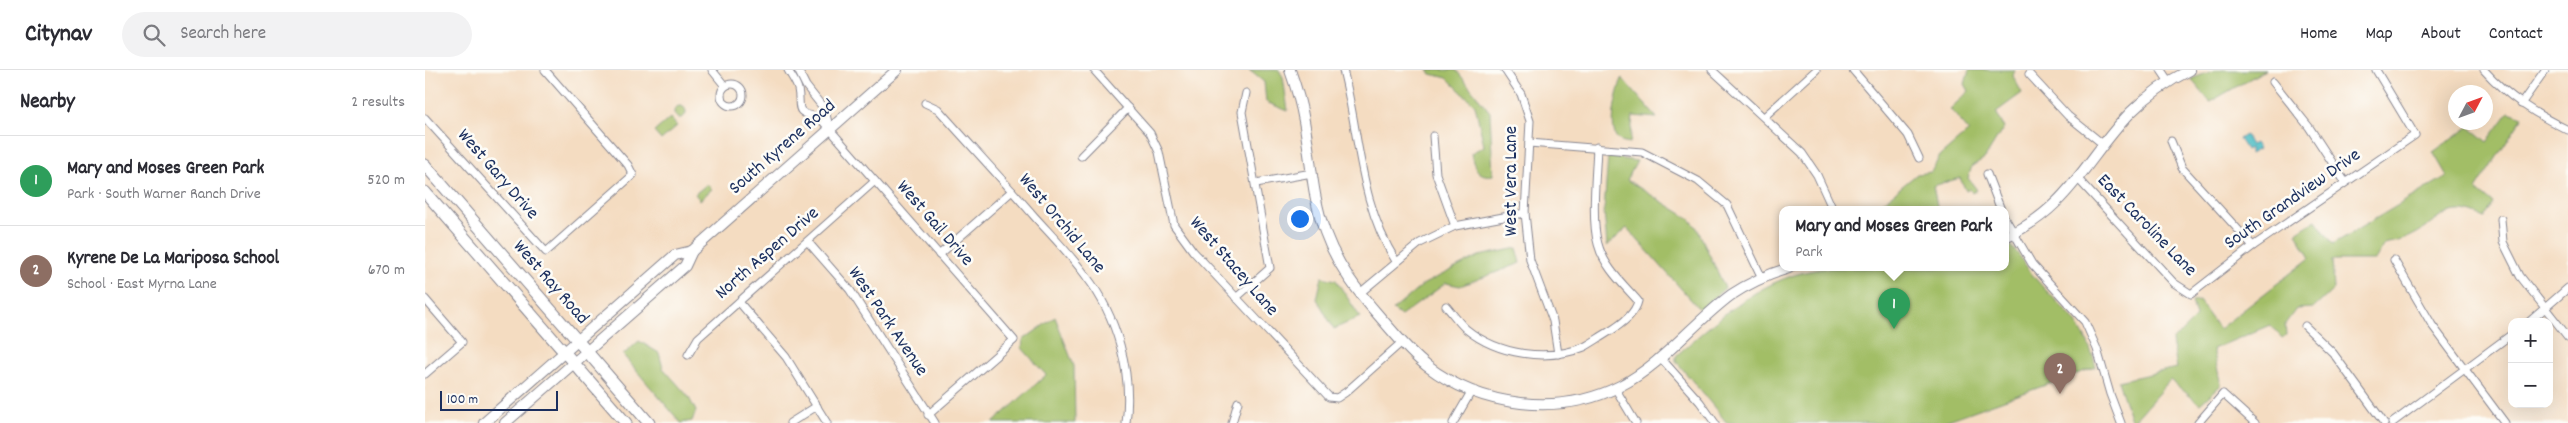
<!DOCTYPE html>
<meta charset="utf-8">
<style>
body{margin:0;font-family:Dekko,sans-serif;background:#f2f2f3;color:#2b2b33}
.controls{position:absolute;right:15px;bottom:15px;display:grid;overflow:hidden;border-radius:10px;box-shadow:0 5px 20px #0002}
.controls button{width:45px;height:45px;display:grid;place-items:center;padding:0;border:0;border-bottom:1px solid #e1e1e2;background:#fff;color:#2b2b33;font:25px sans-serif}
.compass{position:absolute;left:2023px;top:15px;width:45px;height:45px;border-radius:50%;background:#fff;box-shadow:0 5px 20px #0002;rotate:49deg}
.scale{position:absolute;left:15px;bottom:12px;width:118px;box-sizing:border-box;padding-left:5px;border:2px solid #1b2f5e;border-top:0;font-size:14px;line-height:18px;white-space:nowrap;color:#1b2f5e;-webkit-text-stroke:4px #fdfcf7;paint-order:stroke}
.you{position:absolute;left:874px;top:148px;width:18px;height:18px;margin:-12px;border:4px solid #fff;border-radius:50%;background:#1a73e8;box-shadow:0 0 0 8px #1a73e833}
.badge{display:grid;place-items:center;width:32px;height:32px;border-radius:50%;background:#b5179e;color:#fff;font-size:16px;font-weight:700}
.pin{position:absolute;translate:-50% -41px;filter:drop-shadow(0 1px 2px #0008)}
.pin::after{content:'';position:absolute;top:26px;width:18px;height:15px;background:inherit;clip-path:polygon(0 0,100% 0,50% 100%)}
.popup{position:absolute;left:1354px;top:136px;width:230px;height:65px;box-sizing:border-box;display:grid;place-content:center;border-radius:10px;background:#fff;filter:drop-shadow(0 1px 4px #0005);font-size:16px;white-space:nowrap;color:#7c7c81}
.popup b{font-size:19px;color:#2b2b33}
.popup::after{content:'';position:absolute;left:50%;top:100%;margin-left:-10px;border:10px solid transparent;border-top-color:#fff}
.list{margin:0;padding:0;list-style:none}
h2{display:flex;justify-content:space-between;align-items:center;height:65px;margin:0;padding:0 20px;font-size:21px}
h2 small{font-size:16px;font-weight:400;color:#7c7c81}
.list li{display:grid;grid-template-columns:32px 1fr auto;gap:15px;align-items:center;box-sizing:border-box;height:90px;padding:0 20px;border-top:1px solid #e1e1e2}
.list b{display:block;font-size:19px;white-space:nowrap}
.list p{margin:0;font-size:16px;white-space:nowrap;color:#7c7c81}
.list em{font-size:16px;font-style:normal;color:#7c7c81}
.icon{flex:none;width:28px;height:28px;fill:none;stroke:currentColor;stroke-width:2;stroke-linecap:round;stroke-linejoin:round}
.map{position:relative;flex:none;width:2143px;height:353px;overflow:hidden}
header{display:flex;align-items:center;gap:30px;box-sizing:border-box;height:70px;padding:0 25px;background:#fff;border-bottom:1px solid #e1e1e2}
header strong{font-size:24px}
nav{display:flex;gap:28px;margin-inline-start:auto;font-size:18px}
.search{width:350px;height:45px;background:#f2f2f3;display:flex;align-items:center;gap:12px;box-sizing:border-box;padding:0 18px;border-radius:28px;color:#7c7c81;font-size:19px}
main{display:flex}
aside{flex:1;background:#fff}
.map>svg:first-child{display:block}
</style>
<header>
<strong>Citynav</strong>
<div class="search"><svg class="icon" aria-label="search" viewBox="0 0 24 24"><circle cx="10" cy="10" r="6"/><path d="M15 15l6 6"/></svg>Search here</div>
<nav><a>Home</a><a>Map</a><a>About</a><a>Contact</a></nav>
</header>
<main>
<aside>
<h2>Nearby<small>2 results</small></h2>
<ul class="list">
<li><span class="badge" style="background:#2e9e5b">1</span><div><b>Mary and Moses Green Park</b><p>Park · South Warner Ranch Drive</p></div><em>520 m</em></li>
<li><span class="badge" style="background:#8d6e63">2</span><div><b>Kyrene De La Mariposa School</b><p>School · East Myrna Lane</p></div><em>670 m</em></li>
</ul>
</aside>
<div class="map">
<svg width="2143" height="353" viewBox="0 0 2143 353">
<rect width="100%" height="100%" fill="#fdfcf7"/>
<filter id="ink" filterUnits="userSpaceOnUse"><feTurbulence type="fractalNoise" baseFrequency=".02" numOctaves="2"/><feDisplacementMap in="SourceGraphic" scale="10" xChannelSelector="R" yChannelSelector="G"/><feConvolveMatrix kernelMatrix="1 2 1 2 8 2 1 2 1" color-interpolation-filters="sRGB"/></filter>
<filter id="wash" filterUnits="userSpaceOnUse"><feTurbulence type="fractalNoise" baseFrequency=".0096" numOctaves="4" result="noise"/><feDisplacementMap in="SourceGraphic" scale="20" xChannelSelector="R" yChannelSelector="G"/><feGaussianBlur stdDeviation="1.12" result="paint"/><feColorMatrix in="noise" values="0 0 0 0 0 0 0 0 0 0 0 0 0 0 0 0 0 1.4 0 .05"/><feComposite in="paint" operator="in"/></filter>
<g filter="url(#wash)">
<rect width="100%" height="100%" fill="#f4dcc1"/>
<!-- green -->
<g fill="#a2be66" stroke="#5e7662">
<path d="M 824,0 L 854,0 L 858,7 L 863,41 L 841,32 L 839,12 Z"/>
<path d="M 1003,0 L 1031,0 L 1065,42 L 1068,105 C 1053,108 1048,96 1046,83 L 1059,76 L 1050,35 L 1022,8 L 1006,4 Z"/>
<path d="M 1544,0 L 1590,0 L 1588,6 L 1597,23 L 1571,42 L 1579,57 L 1560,88 L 1547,96 L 1543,108 L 1552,120 L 1547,123 L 1545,119 L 1541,121 L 1535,108 L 1508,116 L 1513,140 L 1455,140 L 1453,136 L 1492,104 L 1506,102 L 1515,86 L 1544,61 L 1525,39 L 1544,21 L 1540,14 Z"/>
<path d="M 1790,0 L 1840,0 L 1785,32 L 1766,9 Z"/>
<path d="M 1197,8 L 1232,48 L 1208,46 L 1205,73 C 1201,72 1194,72 1191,67 C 1184,52 1192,23 1197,8 Z"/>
<circle cx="255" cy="42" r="6"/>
<path d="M 2084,42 L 2098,47 L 2051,119 L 2068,133 L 2060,148 C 2019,128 2014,155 1982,168 C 1976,171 1967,172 1959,174 L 1950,190 L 1907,190 L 1909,219 L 1889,238 L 1871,239 L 1860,254 L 1861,265 L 1857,268 L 1845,255 L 1788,279 L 1796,315 L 1775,334 L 1745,310 L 1707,353 L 1693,311 L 1752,298 L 1747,271 L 1771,247 L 1767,232 L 1774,231 L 1794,259 L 1885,188 L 1871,163 L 1891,150 L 1908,174 L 2022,106 L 2008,82 L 2044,57 L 2062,72 Z"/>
<path d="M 245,48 L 252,56 L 236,70 L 229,62 Z"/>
<path d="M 1183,87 L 1212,91 L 1202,110 L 1265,149 L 1272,158 L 1300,218 L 1275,240 L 1202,158 L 1182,176 L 1179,141 Z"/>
<path d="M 282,114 L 287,119 L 275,130 L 270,124 Z"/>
<path d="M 1583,174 C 1594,182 1601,197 1610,208 C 1638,241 1659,250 1671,297 L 1515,353 L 1302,353 L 1251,291 L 1251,286 C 1296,246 1340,204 1403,198 L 1580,198 L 1580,175 Z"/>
<path d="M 1092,178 L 1096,193 L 1035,216 L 1021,213 L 976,246 L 968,240 L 999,214 L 1054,186 Z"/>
<path d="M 897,207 L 911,210 L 935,247 L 909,259 L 892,229 Z"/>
<path d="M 630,247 L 649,296 L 650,353 L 568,353 L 621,305 L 597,278 L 598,270 Z"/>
<path d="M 214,271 L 234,283 L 238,298 L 263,326 L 271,341 L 267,351 L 256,353 L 198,285 Z"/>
</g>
<!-- water -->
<path fill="#4fbdc4" stroke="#357691" d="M 1820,65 L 1826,75 L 1830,73 L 1834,79 L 1825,84 L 1825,78 L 1821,80 L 1814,69 Z"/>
</g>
<g filter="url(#ink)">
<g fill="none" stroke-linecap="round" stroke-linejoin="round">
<!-- street casing -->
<g stroke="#888690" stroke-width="9">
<g id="street">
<path d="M 287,0 L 300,16"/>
<path d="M 363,0 C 366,6 371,12 373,19 C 377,37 367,43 394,47 L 589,270 L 503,345"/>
<path d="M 373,0 L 381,16 L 400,40 L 404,57"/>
<path d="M 669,0 L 725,63 L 734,82 L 749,155 L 768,181 L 904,327 L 912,328 L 921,322 L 977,272"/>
<path d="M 918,0 C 935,65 934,133 971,191"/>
<path d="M 1080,0 L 1096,24 L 1105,51 L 1100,143 L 1105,190 L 1128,251 L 1133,284"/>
<path d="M 1287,0 L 1377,83 L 1392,105 L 1408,140"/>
<path d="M 1428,0 L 1483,65 L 1494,88"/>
<path d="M 1736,0 L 1744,12"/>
<path d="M 2059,0 C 2083,27 2110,44 2143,60"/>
<path d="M 1604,4 L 1643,46 L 1679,75"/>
<path d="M 1848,12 L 1884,57 L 1920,112"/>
<circle cx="307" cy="25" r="11"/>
<path d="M 500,33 L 513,39 C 545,75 578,110 609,146 C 627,166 646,185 661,206 C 692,246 708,303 701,353"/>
<path d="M 2096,34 L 2120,0"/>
<path d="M 1339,47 L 1391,0"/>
<path d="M 0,48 L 121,182 L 208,105 L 203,95 L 120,0"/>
<path d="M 1008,66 L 1011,104 L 1030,156"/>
<path d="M 1746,71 L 1757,98 L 1828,176"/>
<path d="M 1104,73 L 1217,82 L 1273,111 L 1302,135 L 1337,208"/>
<path d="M 656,86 L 703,38"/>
<path d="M 1562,104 L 1576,140"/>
<path d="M 1654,110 L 1749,213 L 1766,224 L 1828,176 L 1990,65 L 1951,0"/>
<path d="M 831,113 L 887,103"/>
<path d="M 1580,148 L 1607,194 L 1660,252 L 1672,279 L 1685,324 L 1696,353"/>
<path d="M 2076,149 L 2078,172 L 2095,206 L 2143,267"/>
<path d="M 383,172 L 425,220 L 510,353"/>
<path d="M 514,185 L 587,121"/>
<path d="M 1969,190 L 2007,255 L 2080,353"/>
<path d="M 935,223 L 995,173 L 1030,156 L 1100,143"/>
<path d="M 811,228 L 845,198 L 817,42 L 821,23"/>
<path d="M 0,229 L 37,272 L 0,304"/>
<path d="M 314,232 L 361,287 L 402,353"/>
<path d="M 1021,236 C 1028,244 1034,253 1041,259 C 1073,285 1122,292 1159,277 C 1167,273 1175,267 1182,263 C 1194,256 1210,245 1213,231 C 1198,214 1179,197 1173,174 C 1166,151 1171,103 1172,77"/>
<path d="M 2104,252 L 2143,218"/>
<path d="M 1880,256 L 1908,283 L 1959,353"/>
<path d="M 263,285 L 273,268 L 450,111"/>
<path d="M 1235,287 L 1275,332 L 1290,353"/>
<path d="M 1190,318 L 1211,353"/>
<path d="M 365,353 L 392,336"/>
<path d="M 807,353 L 813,332"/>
<path d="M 1028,353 L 1046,322"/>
<path d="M 1773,353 L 1798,324 L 1830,353"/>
<path d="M 1967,353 L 2087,264"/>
</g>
</g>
<!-- secondary casing -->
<g stroke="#888690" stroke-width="12">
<g id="secondary">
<path d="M 865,0 C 871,17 876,33 879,51 C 886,88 887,127 900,162 C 912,195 932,221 955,247 C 970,264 984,282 1002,296 C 1056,337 1134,347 1195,316 C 1238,294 1268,253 1306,225 C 1324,213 1344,204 1364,198"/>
<path d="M 1580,167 C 1644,139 1662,87 1706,42 C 1723,25 1743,11 1765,0"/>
<path d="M 59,353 L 250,185 L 267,181"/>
<path d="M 80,353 L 260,196 L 267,181 L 472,0"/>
</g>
</g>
<!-- primary casing -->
<g stroke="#888690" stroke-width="13">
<g id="primary">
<path d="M 0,95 L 224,353"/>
<path d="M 0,122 L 201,353"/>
</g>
</g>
<!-- street -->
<use href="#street" stroke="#fff" stroke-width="7"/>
<!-- secondary -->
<use href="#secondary" stroke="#fff" stroke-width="10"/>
<!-- primary -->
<use href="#primary" stroke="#fff" stroke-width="11"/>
</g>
</g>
<g text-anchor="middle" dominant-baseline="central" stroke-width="5" stroke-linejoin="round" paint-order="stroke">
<!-- street labels -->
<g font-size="19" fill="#1b2f5e" stroke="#fdfcf7">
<text transform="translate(358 78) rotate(-41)">South Kyrene Road</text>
<text transform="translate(72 105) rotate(49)">West Gary Drive</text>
<text transform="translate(1087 111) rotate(-90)">West Vera Lane</text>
<text transform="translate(1868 130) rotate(-35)">South Grandview Drive</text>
<text transform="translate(509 154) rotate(49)">West Gail Drive</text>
<text transform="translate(636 154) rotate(50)">West Orchid Lane</text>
<text transform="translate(1721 156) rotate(46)">East Caroline Lane</text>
<text transform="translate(343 184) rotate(-41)">North Aspen Drive</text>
<text transform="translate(808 197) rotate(49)">West Stacey Lane</text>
<text transform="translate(125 213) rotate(49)">West Ray Road</text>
<text transform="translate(462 252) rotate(56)">West Park Avenue</text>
</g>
</g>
</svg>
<div class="controls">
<button>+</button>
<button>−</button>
</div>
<svg class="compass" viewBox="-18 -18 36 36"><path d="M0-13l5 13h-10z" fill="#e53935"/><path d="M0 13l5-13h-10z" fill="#7c7c81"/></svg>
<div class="scale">100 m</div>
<div class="you"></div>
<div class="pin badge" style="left:1469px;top:259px;background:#2e9e5b">1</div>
<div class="popup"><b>Mary and Moses Green Park</b>Park</div>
<div class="pin badge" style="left:1635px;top:324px;background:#8d6e63">2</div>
</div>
</main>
